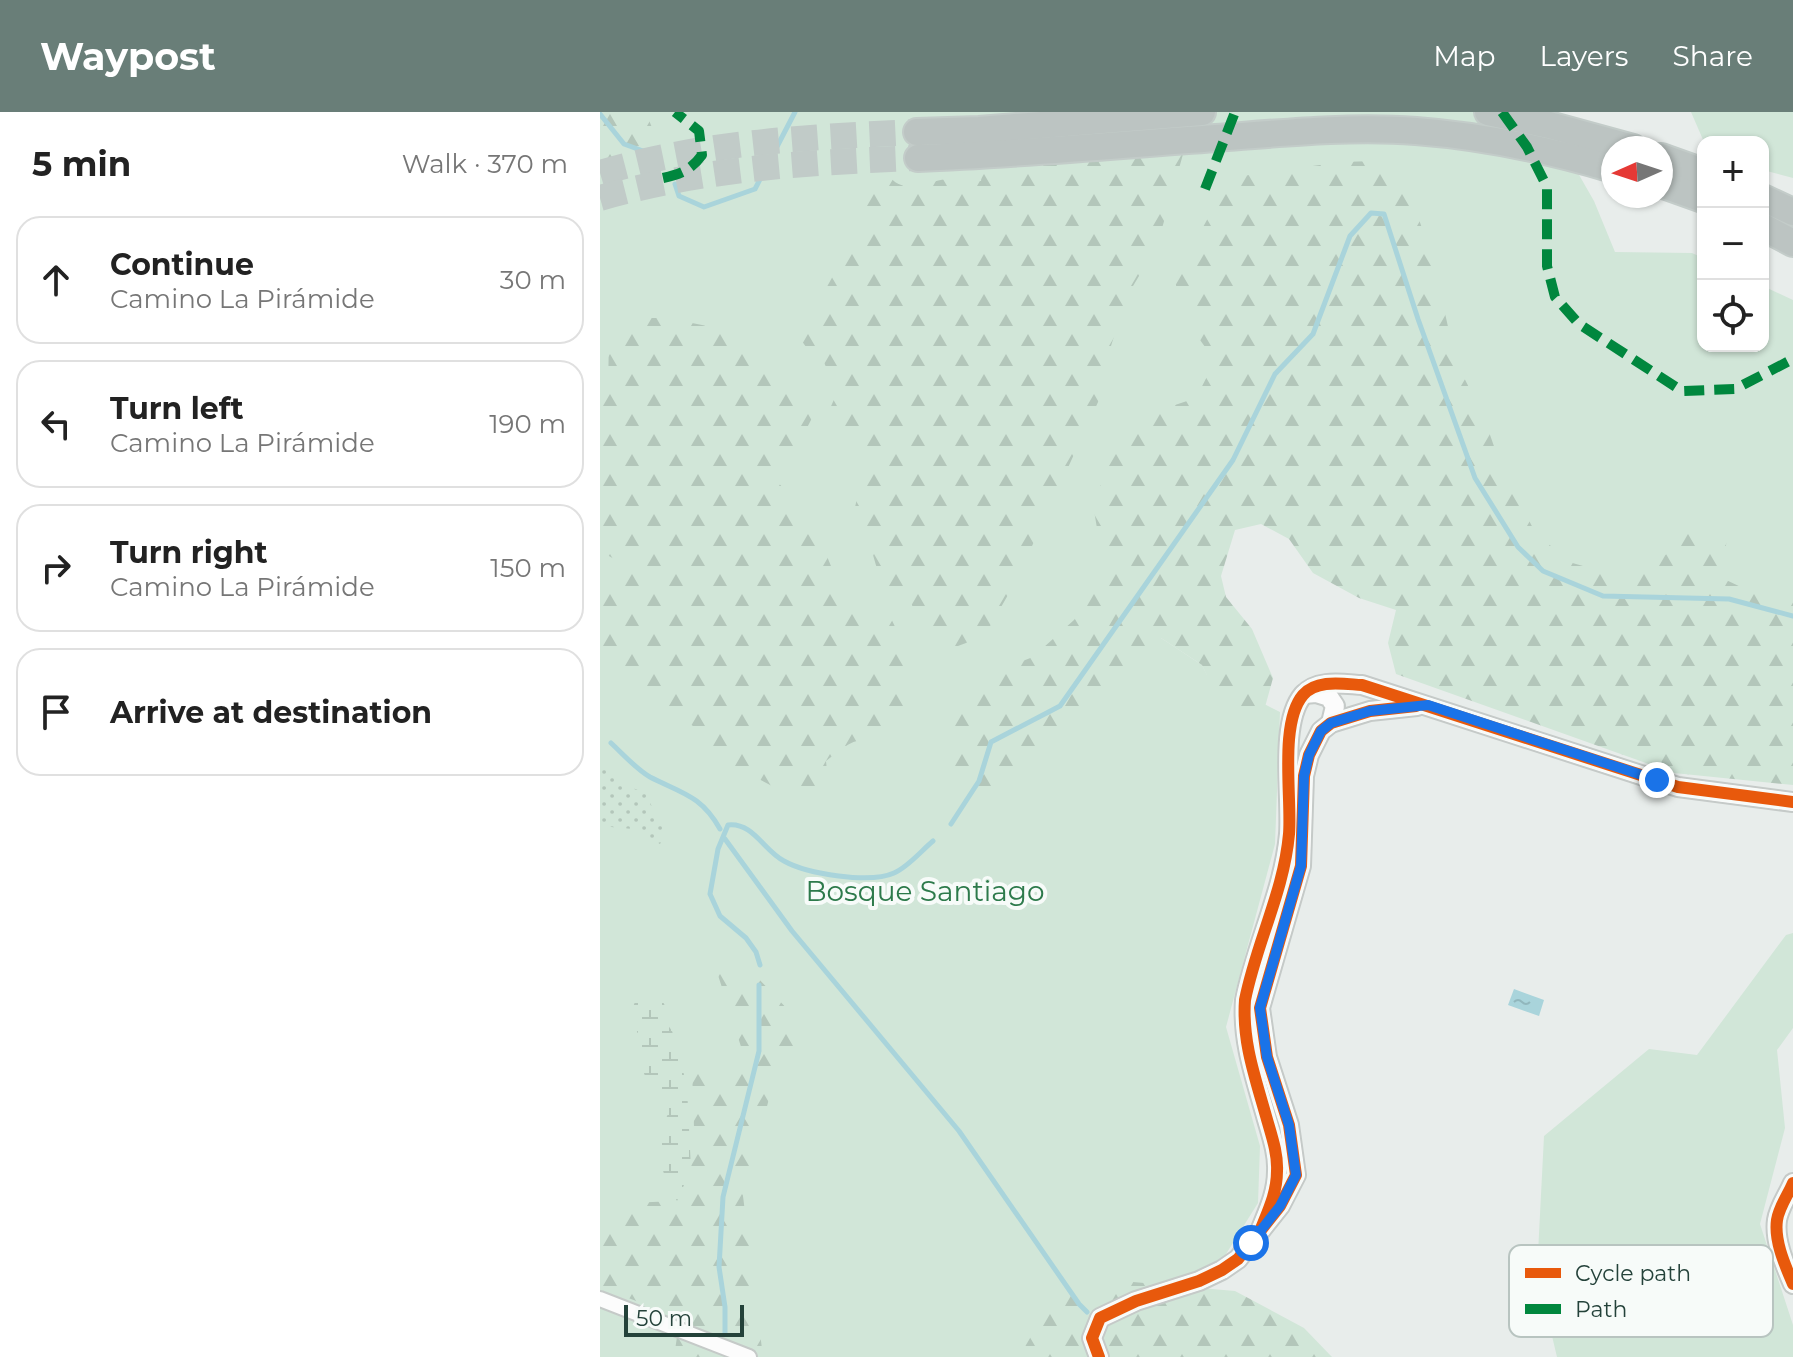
<!DOCTYPE html>
<meta charset="utf-8">
<style>
body{margin:0;font-family:Montserrat,sans-serif;background:#f6f6f6;color:#222}
.controls{position:absolute;right:24px;top:24px;display:grid;overflow:hidden;border-radius:16px;box-shadow:0 2px 6px #0004}
.controls button{width:72px;height:72px;display:grid;place-items:center;padding:0;border:0;border-bottom:2px solid #e0e0e0;background:#fff;color:#222;font:40px sans-serif}
.compass{position:absolute;left:1001px;top:24px;width:72px;height:72px;border-radius:50%;background:#fff;box-shadow:0 2px 6px #0004;rotate:267deg}
.scale{position:absolute;left:24px;bottom:20px;width:120px;box-sizing:border-box;padding-left:8px;border:4px solid #24423a;border-top:0;font-size:22px;line-height:28px;white-space:nowrap;color:#24423a;-webkit-text-stroke:6px #f7fbf9;paint-order:stroke}
.stop{position:absolute;width:24px;height:24px;margin:-18px;border:6px solid #1a73e8;border-radius:50%;background:#fff}
.stop.end{background:#1a73e8;border-color:#fff;box-shadow:0 2px 8px #0008}
.list{margin:0;padding:0;list-style:none}
h2{display:flex;justify-content:space-between;align-items:center;height:104px;margin:0;padding:0 32px;font-size:34px}
h2 small{font-size:26px;font-weight:400;color:#767676}
.list li{display:grid;grid-template-columns:52px 1fr auto;gap:24px;align-items:center;box-sizing:border-box;height:128px;margin:0 16px 16px;padding:0 16px;border:2px solid #e0e0e0;border-radius:24px}
.list b{display:block;font-size:30px;white-space:nowrap}
.list p{margin:0;font-size:26px;white-space:nowrap;color:#767676}
.list em{font-size:26px;font-style:normal;color:#767676}
.icon{flex:none;width:44px;height:44px;fill:none;stroke:currentColor;stroke-width:2;stroke-linecap:round;stroke-linejoin:round}
.map{position:relative;flex:none;width:1193px;height:1245px;overflow:hidden}
header{display:flex;align-items:center;gap:48px;box-sizing:border-box;height:112px;padding:0 40px;background:#697e78;color:#fff}
header strong{font-size:38px}
nav{display:flex;gap:44px;margin-inline-start:auto;font-size:28px}
main{display:flex}
aside{flex:1;background:#fff}
.map>svg:first-child{display:block}
</style>
<header>
<strong>Waypost</strong>
<nav><a>Map</a><a>Layers</a><a>Share</a></nav>
</header>
<main>
<aside>
<h2>5 min<small>Walk · 370 m</small></h2>
<ul class="list">
<li><svg class="icon" aria-label="ahead" viewBox="0 0 24 24"><path d="M12 20V5M6 11l6-6 6 6"/></svg><div><b>Continue</b><p>Camino La Pirámide</p></div><em>30 m</em></li>
<li><svg class="icon" aria-label="left" viewBox="0 0 24 24"><path d="M17 20v-9H6M10 6l-5 5 5 5"/></svg><div><b>Turn left</b><p>Camino La Pirámide</p></div><em>190 m</em></li>
<li><svg class="icon" aria-label="right" viewBox="0 0 24 24"><path d="M7 20v-9h11M14 6l5 5-5 5"/></svg><div><b>Turn right</b><p>Camino La Pirámide</p></div><em>150 m</em></li>
<li><svg class="icon" aria-label="arrive" viewBox="0 0 24 24"><path d="M6 21V4h12l-3 4 3 4H6"/></svg><div><b>Arrive at destination</b></div></li>
</ul>
</aside>
<div class="map">
<svg width="1193" height="1245" viewBox="0 0 1193 1245">
<defs>
<pattern id="forest-firs" width="22" height="20" patternUnits="userSpaceOnUse" patternTransform="scale(2)"><rect width="22" height="20" fill="#d1e6d8"/><path d="M5 1l3.5 6h-7zM16 11l3.5 6h-7z" fill="#b3c6ba"/></pattern>
<pattern id="wetland-marsh" width="20" height="14" patternUnits="userSpaceOnUse" patternTransform="scale(2)"><rect width="20" height="14" fill="#d1e6d8"/><path d="M1 5h8M5 5V1M11 12h8M15 12V8" fill="none" stroke="#b3c6ba"/></pattern>
<pattern id="garden-dots" width="8" height="8" patternUnits="userSpaceOnUse" patternTransform="scale(2)"><rect width="8" height="8" fill="#d1e6d8"/><path d="M2 2h.1M6 6h.1" fill="none" stroke="#b3c6ba" stroke-width="1.8" stroke-linecap="round"/></pattern>
<pattern id="water-ripples" width="26" height="14" patternUnits="userSpaceOnUse" patternTransform="scale(2)"><rect width="26" height="14" fill="#a9d4db"/><path d="M2 4q2-2 4 0t4 0M15 11q2-2 4 0t4 0" fill="none" stroke="#91b7bd"/></pattern>
</defs>
<rect width="100%" height="100%" fill="#e8edeb"/>
<!-- green -->
<g fill="#d1e6d8">
<path d="M 0,0 L 943,0 L 994,89 L 1015,140 L 1092,141 L 1103,146 L 1103,234 L 1163,234 L 1163,174 L 1193,188 L 1193,662 L 929,456 L 795,153 L 561,526 L 602,553 L 607,563 L 680,600 L 675,732 L 626,915 L 660,1034 L 658,1091 L 621,1150 L 536,1180 L 485,1245 L 0,1245 Z"/>
<path d="M 1091,0 L 1193,0 L 1193,66 L 1163,58 L 1163,30 L 1104,30 Z"/>
<path d="M 1193,821 L 1193,916 L 1177,938 L 1185,1016 L 1160,1112 L 1193,1213 L 1193,1245 L 957,1245 L 937,1161 L 944,1024 L 1049,937 L 1097,943 L 1186,823 Z"/>
</g>
<!-- forest -->
<g fill="url(#forest-firs)">
<path d="M 0,0 L 13,0 L 16,3 L 23,0 L 42,0 L 48,6 L 59,32 L 79,57 C 38,68 38,66 0,46 Z"/>
<path d="M 388,0 L 595,0 L 557,134 L 527,184 L 510,237 L 504,277 L 416,469 L 389,516 L 366,531 L 331,544 L 309,485 L 282,474 L 273,443 L 257,427 L 251,411 L 263,363 L 261,320 L 237,331 L 227,303 L 237,281 L 223,248 L 211,242 L 199,225 L 258,119 L 274,69 L 285,55 C 297,88 325,69 348,67 C 358,66 370,69 381,69 Z"/>
<path d="M 776,49 L 803,63 L 832,144 L 856,250 L 883,303 L 902,357 L 935,420 L 969,450 L 1011,462 L 1070,441 L 1088,420 L 1127,425 L 1122,466 L 1166,487 L 1193,487 L 1193,673 L 1074,661 L 796,562 L 788,531 L 796,498 L 759,486 L 713,461 L 689,427 L 661,412 L 635,418 L 621,464 L 626,485 L 652,517 L 673,566 L 665,595 L 637,602 L 616,583 L 602,553 L 561,526 L 535,545 L 514,579 L 486,605 L 423,641 L 418,674 L 380,694 L 345,668 L 354,638 L 351,608 L 368,581 L 391,561 L 433,545 L 474,508 L 505,465 L 493,392 L 518,331 L 540,300 L 566,296 L 596,286 L 615,249 L 588,211 L 574,167 L 617,90 L 635,65 L 741,50 Z"/>
<path d="M 31,206 L 67,206 L 107,214 L 174,250 L 183,270 L 212,306 L 190,349 L 173,365 L 196,390 L 204,417 L 226,442 L 238,471 L 267,497 L 288,500 C 296,517 305,534 310,552 C 316,576 299,609 285,628 C 256,624 248,631 226,649 L 228,670 L 216,685 L 195,686 L 134,654 L 93,614 L 0,552 L 0,521 L 4,519 L 0,487 L 25,453 L 0,439 L 0,286 L 8,276 L 9,227 Z"/>
<path d="M 108,847 L 157,865 L 191,901 L 202,945 L 174,968 L 143,1084 L 163,1245 L 77,1245 L 75,1238 L 80,1206 L 0,1175 L 0,1151 L 7,1110 L 28,1091 L 77,1089 L 91,1057 L 94,1015 L 92,957 L 128,961 L 144,944 L 117,860 Z"/>
<path d="M 533,1170 L 635,1179 L 704,1216 L 732,1245 L 419,1245 L 440,1209 L 471,1180 Z"/>
</g>
<!-- wetland -->
<path fill="url(#wetland-marsh)" d="M 59,881 L 65,894 L 65,909 L 72,919 L 80,945 L 87,976 L 91,1057 L 77,1089 C 60,1057 51,1036 68,1002 C 54,984 44,969 40,945 C 39,939 41,932 39,926 C 34,907 27,904 38,884 Z"/>
<!-- garden -->
<path fill="url(#garden-dots)" d="M 0,647 L 19,672 L 45,680 L 54,699 L 68,716 L 60,732 L 33,717 L 0,714 Z"/>
<!-- water -->
<path fill="url(#water-ripples)" d="M 914,877 L 944,888 L 939,904 L 908,893 Z"/>
<g fill="none" stroke-linecap="round" stroke-linejoin="round">
<!-- stream -->
<g stroke="#a9d4db" stroke-width="5">
<path d="M 0,2 L 24,32 L 54,43"/>
<path d="M 75,72 L 79,84 L 104,95 L 155,77 L 195,0"/>
<path d="M 11,631 C 23,642 36,657 50,665 C 81,681 101,683 120,717"/>
<path d="M 351,712 L 379,669 L 391,630 L 460,594 L 633,348 L 675,262 L 713,222 L 750,124 L 771,101 L 784,102 L 818,207 L 875,366 L 918,435 L 943,459 L 1003,484 L 1129,487 L 1193,504"/>
<path d="M 125,727 L 192,819 L 359,1019 L 479,1192 L 487,1200"/>
<path d="M 160,853 L 156,840 L 146,826 L 120,804 L 110,782 L 118,737 L 128,713 C 153,710 164,739 184,749 C 207,762 270,772 294,761 C 308,755 321,739 333,729"/>
<path d="M 125,1222 L 125,1195 L 119,1155 L 123,1085 L 159,939 L 159,873"/>
</g>
<!-- motorway-tunnel -->
<g stroke="#c1cbc8" stroke-width="26" stroke-dasharray="26 13" stroke-linecap="butt">
<path d="M 0,61 C 104,30 209,25 317,20"/>
<path d="M 0,86 C 105,56 211,50 318,46"/>
</g>
<!-- minor casing -->
<g stroke="#c5cac8" stroke-width="18">
<path id="minor" d="M 0,1187 L 149,1245"/>
</g>
<!-- tertiary casing -->
<g stroke="#c5cac8" stroke-width="22">
<g id="tertiary">
<path d="M 704,582 L 716,581 L 729,585 L 735,594 L 731,611"/>
<path d="M 1193,1071 C 1188,1083 1179,1095 1177,1108 C 1174,1129 1185,1153 1193,1172"/>
<path d="M 660,1119 C 668,1099 677,1081 677,1059 C 678,1041 671,1022 666,1004 C 655,965 642,929 645,888 C 656,832 684,779 689,722 C 692,687 679,611 703,583 C 717,567 743,572 762,573 L 1078,675 L 1193,690"/>
<path d="M 499,1245 L 492,1226 L 500,1206 L 536,1189 L 599,1169 L 622,1158 L 638,1147 L 680,1094 L 696,1063 L 689,1013 L 667,945 L 660,896 L 701,754 L 704,664 L 709,643 L 721,619 L 731,611 L 770,599 L 817,594"/>
</g>
</g>
<!-- motorway casing -->
<g stroke="#c3ccc9" stroke-width="30">
<g id="motorway">
<path d="M 888,0 L 949,13 L 1033,36"/>
<path d="M 317,20 L 379,18 L 602,0"/>
<path d="M 1061,45 L 1103,60"/>
<path d="M 318,46 C 418,42 517,33 616,26 C 682,21 750,14 816,19 C 883,24 949,38 1013,57"/>
<path d="M 1061,72 L 1103,87"/>
<path d="M 1163,86 L 1193,100"/>
<path d="M 1163,115 L 1193,131"/>
</g>
</g>
<!-- minor -->
<use href="#minor" stroke="#fcfcfc" stroke-width="14"/>
<!-- tertiary -->
<use href="#tertiary" stroke="#fcfcfc" stroke-width="18"/>
<!-- motorway -->
<use href="#motorway" stroke="#bcc4c2" stroke-width="26"/>
<!-- quiet -->
<g stroke="#00873e" stroke-width="10" stroke-dasharray="20 10" stroke-linecap="butt">
<path d="M 902,0 L 927,35 L 947,75 L 947,154 L 955,185 L 979,212 L 1082,279 L 1135,277 L 1193,247"/>
<path d="M 63,66 C 81,62 91,58 102,43 L 99,19 L 75,0"/>
<path d="M 605,77 L 635,0"/>
</g>
<!-- cycleway casing -->
<g stroke="#f7fbf9" stroke-width="17">
<g id="cycleway">
<path d="M 1193,1071 C 1188,1083 1179,1095 1177,1108 C 1174,1129 1185,1153 1193,1172"/>
<path d="M 660,1119 C 668,1099 677,1081 677,1059 C 678,1041 671,1022 666,1004 C 655,965 642,929 645,888 C 656,832 684,779 689,722 C 692,687 679,611 703,583 C 717,567 743,572 762,573 L 1078,675 L 1193,690"/>
<path d="M 499,1245 L 492,1226 L 500,1206 L 536,1189 L 599,1169 L 622,1158 L 638,1147 L 680,1094 L 696,1063 L 689,1013 L 667,945 L 660,896 L 701,754 L 704,664 L 709,643 L 721,619 L 731,611 L 770,599 L 816,594"/>
</g>
</g>
<!-- cycleway -->
<use href="#cycleway" stroke="#e8590c" stroke-width="12"/>
</g>
<g fill="none" stroke-linecap="round" stroke-linejoin="round">
<!-- route -->
<path stroke="#1a73e8" stroke-width="10" d="M 651,1131 L 680,1094 L 696,1063 L 689,1013 L 667,945 L 660,896 L 701,754 L 704,664 L 709,643 L 721,619 L 731,611 L 770,599 L 828,593 L 1057,668"/>
</g>
<g text-anchor="middle" dominant-baseline="central" stroke-width="8" stroke-linejoin="round" paint-order="stroke">
<!-- park labels -->
<g font-size="28" fill="#2d7a4b" stroke="#f7fbf9">
<text x="325" y="779">Bosque Santiago</text>
</g>
</g>
<!-- legend -->
<rect x="909" y="1133" width="264" height="92" rx="12" fill="#f7fbf9" stroke="#b8c4c0" stroke-width="2"/>
<rect x="925" y="1156" width="36" height="10" fill="#e8590c"/>
<rect x="925" y="1192" width="36" height="10" fill="#00873e"/>
<g font-size="22" fill="#24423a">
<text x="975" y="1169">Cycle path</text>
<text x="975" y="1205">Path</text>
</g>
</svg>
<div class="controls">
<button>+</button>
<button>−</button>
<button><svg class="icon" aria-label="locate" viewBox="0 0 24 24"><circle cx="12" cy="12" r="6"/><path d="M12 2v4M12 18v4M2 12h4M18 12h4"/></svg></button>
</div>
<svg class="compass" viewBox="-18 -18 36 36"><path d="M0-13l5 13h-10z" fill="#e53935"/><path d="M0 13l5-13h-10z" fill="#767676"/></svg>
<div class="scale">50 m</div>
<div class="stop" style="left:651px;top:1131px"></div>
<div class="stop end" style="left:1057px;top:668px"></div>
</div>
</main>
